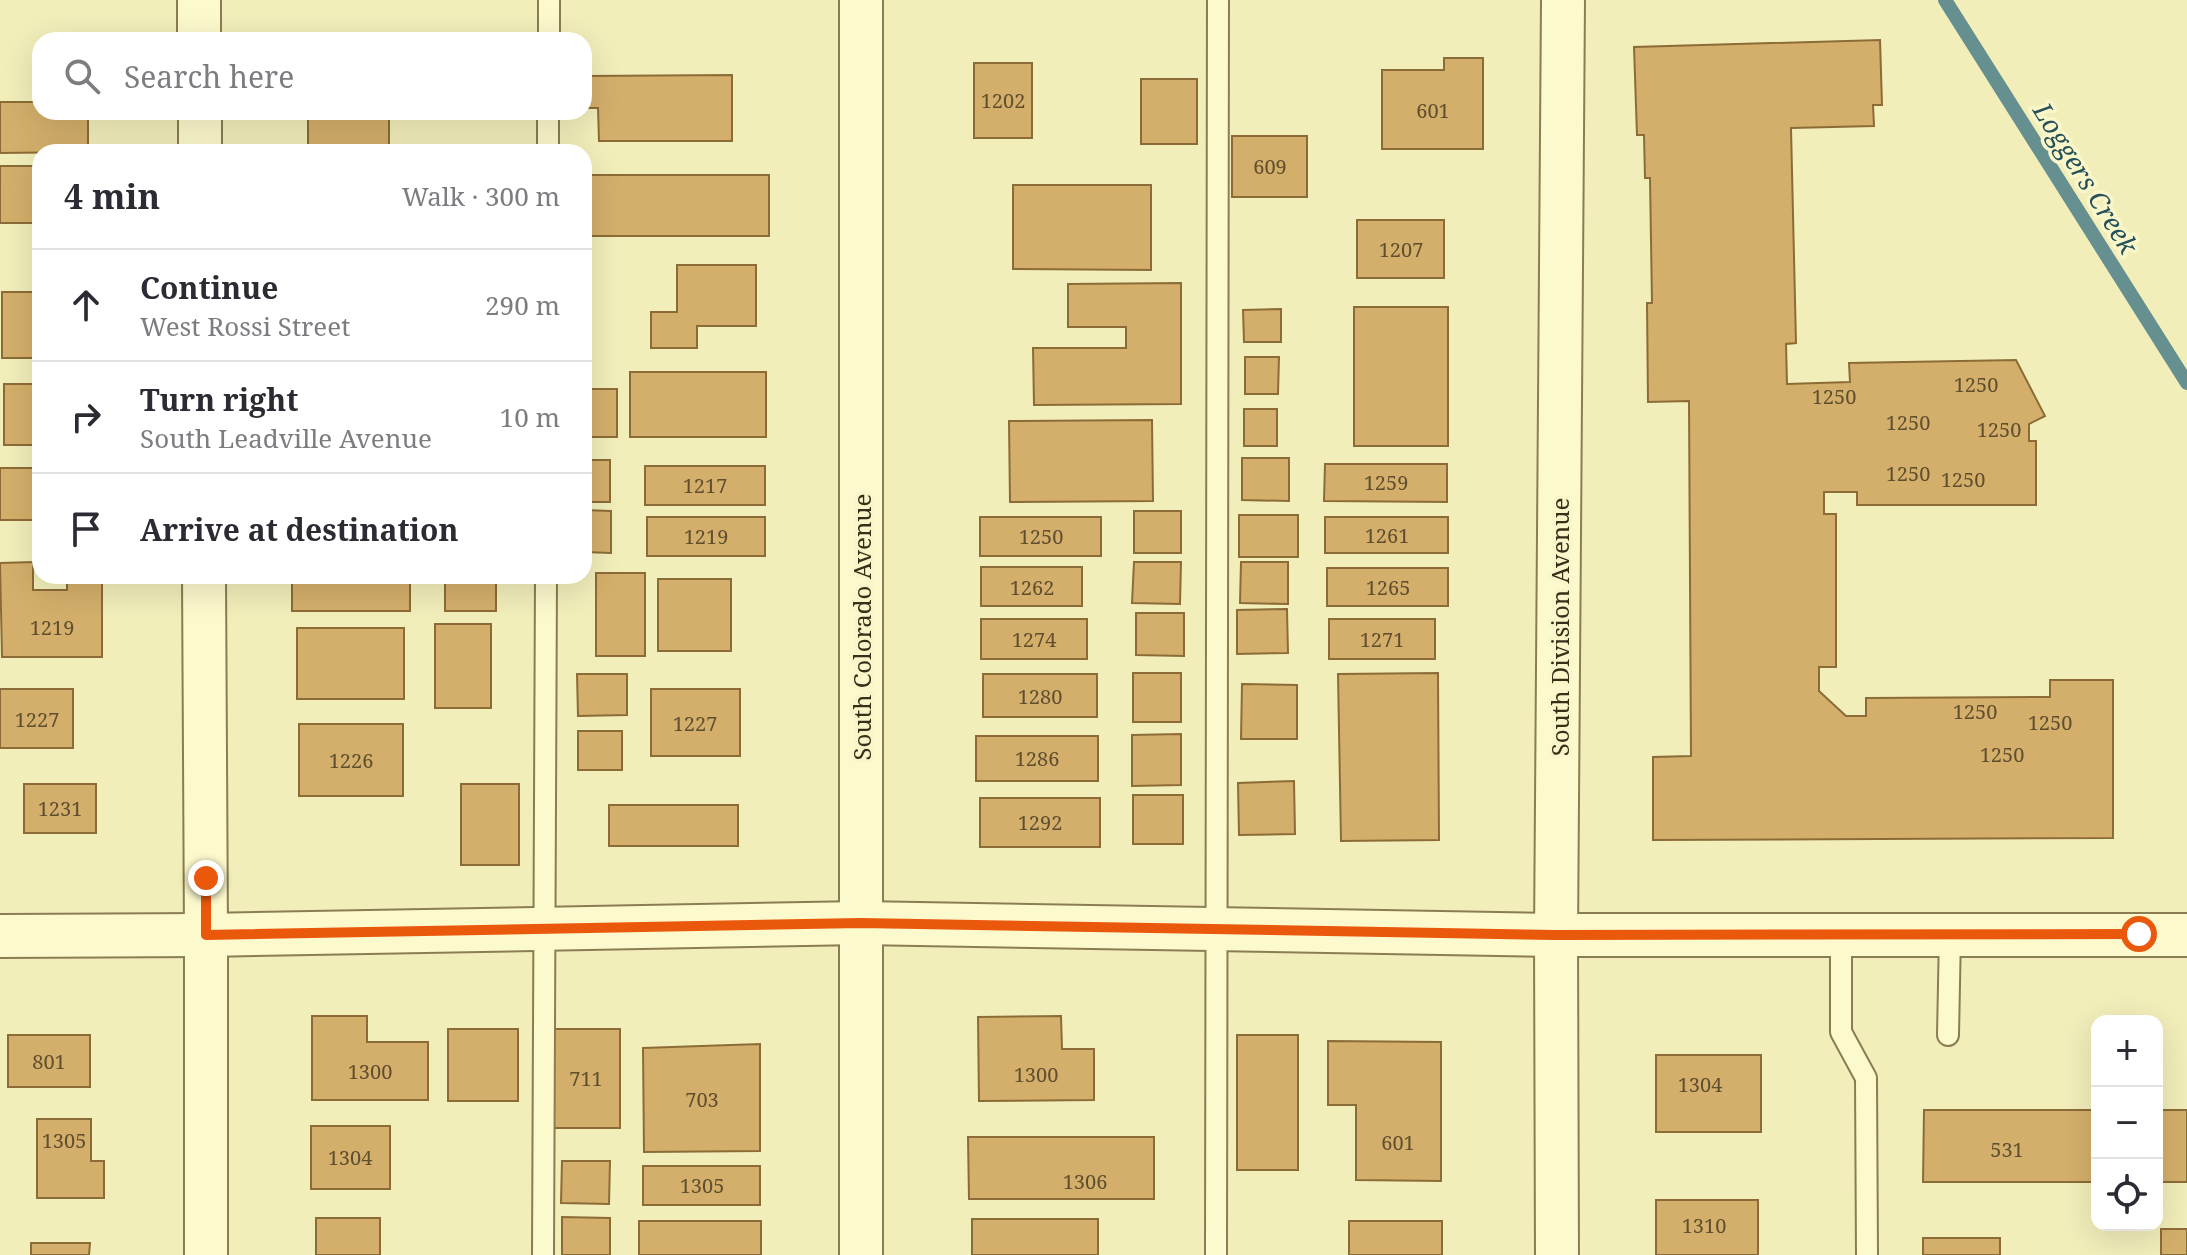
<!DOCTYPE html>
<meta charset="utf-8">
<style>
body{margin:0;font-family:"Noto Serif",serif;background:#f7f7f7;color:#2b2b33}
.controls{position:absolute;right:24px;bottom:24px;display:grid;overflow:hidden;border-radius:16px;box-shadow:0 8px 32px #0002}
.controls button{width:72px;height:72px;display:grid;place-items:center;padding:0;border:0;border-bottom:2px solid #e1e1e2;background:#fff;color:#2b2b33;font:40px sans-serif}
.stop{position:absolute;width:24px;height:24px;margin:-18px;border:6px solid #ea580c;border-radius:50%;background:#fff}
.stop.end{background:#ea580c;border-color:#fff;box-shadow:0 2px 8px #0008}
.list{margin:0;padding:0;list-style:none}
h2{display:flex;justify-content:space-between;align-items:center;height:104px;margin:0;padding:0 32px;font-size:34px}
h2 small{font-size:26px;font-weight:400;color:#7c7c81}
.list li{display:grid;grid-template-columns:52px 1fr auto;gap:24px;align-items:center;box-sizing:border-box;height:112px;padding:0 32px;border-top:2px solid #e1e1e2}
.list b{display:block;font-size:30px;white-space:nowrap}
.list p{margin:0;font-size:26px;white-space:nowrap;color:#7c7c81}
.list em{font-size:26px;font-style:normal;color:#7c7c81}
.icon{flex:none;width:44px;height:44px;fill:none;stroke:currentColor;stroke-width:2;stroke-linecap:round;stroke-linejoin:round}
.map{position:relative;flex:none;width:2187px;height:1255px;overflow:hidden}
.search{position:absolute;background:#fff;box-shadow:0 8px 32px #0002;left:32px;top:32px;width:560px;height:88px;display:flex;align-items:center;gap:20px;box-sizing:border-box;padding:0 28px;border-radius:24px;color:#7c7c81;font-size:30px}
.panel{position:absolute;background:#fff;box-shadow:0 8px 32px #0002;left:32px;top:144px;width:560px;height:440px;border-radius:24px}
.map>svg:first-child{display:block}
</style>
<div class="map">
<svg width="2187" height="1255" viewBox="0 0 2187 1255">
<rect width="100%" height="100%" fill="#f2eeba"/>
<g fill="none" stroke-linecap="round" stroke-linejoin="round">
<!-- stream -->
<path stroke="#66908f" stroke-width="14" d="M 1945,0 L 2187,383"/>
</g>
<!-- building -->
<g fill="#d4af6b" stroke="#8c6c36" stroke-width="2">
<path d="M 1880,40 L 1882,105 L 1873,105 L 1874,126 L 1791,128 L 1796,343 L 1786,344 L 1787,384 L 1850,382 L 1849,363 L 2016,360 L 2045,416 L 2029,424 L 2029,441 L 2036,441 L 2036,505 L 1857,505 L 1857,492 L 1824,492 L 1824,514 L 1836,514 L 1836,667 L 1819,667 L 1819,691 L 1846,716 L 1866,716 L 1866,698 L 2050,697 L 2050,680 L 2113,680 L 2113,838 L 1653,840 L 1653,757 L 1691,756 L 1689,401 L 1648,402 L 1647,303 L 1652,303 L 1650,178 L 1645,178 L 1644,135 L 1637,135 L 1634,47 Z"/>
<path d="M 1444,58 L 1483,58 L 1483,149 L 1382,149 L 1382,70 L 1444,70 Z"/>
<rect x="974" y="63" width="58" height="75"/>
<path d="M 732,75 L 732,141 L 599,141 L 598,108 L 584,108 L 584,76 Z"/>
<rect x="1141" y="79" width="56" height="65"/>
<path d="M 0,102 L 40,102 L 40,112 L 88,112 L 88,152 L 0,153 Z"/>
<rect x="308" y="112" width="81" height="37"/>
<rect x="1232" y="136" width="75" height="61"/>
<rect x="0" y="166" width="40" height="57"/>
<rect x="584" y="175" width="185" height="61"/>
<path d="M 1013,185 L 1151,185 L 1151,270 L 1013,269 Z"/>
<rect x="1357" y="220" width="87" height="58"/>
<path d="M 677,265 L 756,265 L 756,326 L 697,326 L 697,348 L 651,348 L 651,312 L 677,312 Z"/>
<path d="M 1181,283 L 1181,404 L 1034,405 L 1033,348 L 1126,348 L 1126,327 L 1068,327 L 1068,284 Z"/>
<rect x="2" y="292" width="38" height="66"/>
<rect x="1354" y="307" width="94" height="139"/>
<path d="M 1281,309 L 1281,342 L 1244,342 L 1243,310 Z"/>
<path d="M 1245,357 L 1279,357 L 1278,394 L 1245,394 Z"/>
<rect x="630" y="372" width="136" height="65"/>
<rect x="4" y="384" width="36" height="61"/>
<rect x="584" y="389" width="33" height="48"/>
<rect x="1244" y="409" width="33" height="37"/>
<path d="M 1152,420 L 1153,501 L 1010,502 L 1009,421 Z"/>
<path d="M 1242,458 L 1289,458 L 1289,501 L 1242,500 Z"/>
<rect x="584" y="460" width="26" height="42"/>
<path d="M 1325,464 L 1447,464 L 1447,502 L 1324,501 Z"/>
<rect x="645" y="466" width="120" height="39"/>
<rect x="0" y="468" width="40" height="52"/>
<path d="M 584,510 L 611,511 L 611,553 L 584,552 Z"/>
<rect x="1134" y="511" width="47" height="42"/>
<rect x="1239" y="515" width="59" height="42"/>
<rect x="647" y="517" width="118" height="39"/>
<rect x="980" y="517" width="121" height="39"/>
<rect x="1325" y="517" width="123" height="36"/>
<path d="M 33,562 L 33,590 L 67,590 L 67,576 L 102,576 L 102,657 L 2,657 L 0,563 Z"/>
<path d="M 1134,562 L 1181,562 L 1180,604 L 1132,603 Z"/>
<path d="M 1241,562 L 1288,562 L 1288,604 L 1240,603 Z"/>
<rect x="981" y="567" width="101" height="39"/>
<rect x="1327" y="568" width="121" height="38"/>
<rect x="596" y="573" width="49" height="83"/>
<rect x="292" y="576" width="118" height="35"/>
<rect x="445" y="576" width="51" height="35"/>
<rect x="658" y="579" width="73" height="72"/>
<path d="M 1287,609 L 1288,653 L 1237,654 L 1237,610 Z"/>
<path d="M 1136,613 L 1184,613 L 1184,656 L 1136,655 Z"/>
<rect x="981" y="619" width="106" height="40"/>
<rect x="1329" y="619" width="106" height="40"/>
<rect x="435" y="624" width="56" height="84"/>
<rect x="297" y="628" width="107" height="71"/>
<rect x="1133" y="673" width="48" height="49"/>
<path d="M 1438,673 L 1439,840 L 1341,841 L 1338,674 Z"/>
<path d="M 577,674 L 627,674 L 627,715 L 578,716 Z"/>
<rect x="983" y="674" width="114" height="43"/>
<path d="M 1242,684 L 1297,685 L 1297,739 L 1241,739 Z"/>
<rect x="0" y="689" width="73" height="59"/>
<rect x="651" y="689" width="89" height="67"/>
<rect x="299" y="724" width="104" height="72"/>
<rect x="578" y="731" width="44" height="39"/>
<path d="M 1181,734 L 1181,785 L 1132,786 L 1132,735 Z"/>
<rect x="976" y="736" width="122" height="45"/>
<path d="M 1294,781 L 1295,834 L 1239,835 L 1238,783 Z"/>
<rect x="24" y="784" width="72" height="49"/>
<rect x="461" y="784" width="58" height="81"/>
<rect x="1133" y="795" width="50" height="49"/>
<rect x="980" y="798" width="120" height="49"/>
<rect x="609" y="805" width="129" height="41"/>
<path d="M 312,1016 L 367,1016 L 367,1042 L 428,1042 L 428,1100 L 312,1100 Z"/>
<path d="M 1061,1016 L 1062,1049 L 1094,1049 L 1094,1100 L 979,1101 L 978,1017 Z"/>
<rect x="448" y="1029" width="70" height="72"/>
<rect x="552" y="1029" width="68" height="99"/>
<rect x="8" y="1035" width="82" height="52"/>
<rect x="1237" y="1035" width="61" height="135"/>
<path d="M 1328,1041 L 1441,1042 L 1441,1181 L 1356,1180 L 1356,1105 L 1328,1105 Z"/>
<path d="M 760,1044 L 760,1151 L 644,1152 L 643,1048 Z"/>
<rect x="1656" y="1055" width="105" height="77"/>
<path d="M 1924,1110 L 2097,1110 L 2097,1182 L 1923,1182 Z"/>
<rect x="2157" y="1110" width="30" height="72"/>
<path d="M 37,1119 L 91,1119 L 91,1161 L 104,1161 L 104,1198 L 37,1198 Z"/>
<rect x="311" y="1126" width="79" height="63"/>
<path d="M 968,1137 L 1154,1137 L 1154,1199 L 969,1199 Z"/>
<path d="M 562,1161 L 610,1161 L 609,1204 L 561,1203 Z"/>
<rect x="643" y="1166" width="117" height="39"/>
<rect x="1656" y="1200" width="102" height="55"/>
<path d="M 562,1217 L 610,1218 L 610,1255 L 562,1255 Z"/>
<rect x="316" y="1218" width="64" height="37"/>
<rect x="972" y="1219" width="126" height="36"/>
<rect x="639" y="1221" width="122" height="34"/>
<rect x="1349" y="1221" width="93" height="34"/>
<rect x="2161" y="1229" width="26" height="26"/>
<rect x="1923" y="1238" width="77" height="17"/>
<path d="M 31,1243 L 90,1243 L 89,1255 L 31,1255 Z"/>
</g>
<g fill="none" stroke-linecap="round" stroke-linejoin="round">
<!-- lane casing -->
<g stroke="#8a7d53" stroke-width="24">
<g id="lane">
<path d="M 549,40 L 549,0"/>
<path d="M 548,152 L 548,112"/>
<path d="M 1841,934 L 1841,1032 L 1866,1078 L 1867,1255"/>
<path d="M 1948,1035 L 1950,934"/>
<path d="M 543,1255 L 546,576"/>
<path d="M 1216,1255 L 1218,0"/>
</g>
</g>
<!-- street casing -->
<g stroke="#8a7d53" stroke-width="46">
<g id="street">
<path d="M 199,0 L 199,40"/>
<path d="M 861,0 L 861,1255"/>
<path d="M 200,112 L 200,152"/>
<path d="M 204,576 L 206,935 L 206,1255"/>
<path d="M 0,936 L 206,935 L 861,923 L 1556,935 L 2187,935"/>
<path d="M 1557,1255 L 1556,935 L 1563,0"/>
</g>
</g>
<!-- lane -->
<use href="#lane" stroke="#fcf9cd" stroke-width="20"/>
<!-- street -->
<use href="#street" stroke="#fcf9cd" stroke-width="42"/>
</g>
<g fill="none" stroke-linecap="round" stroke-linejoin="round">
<!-- route -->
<path stroke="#ea580c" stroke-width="10" d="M 206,878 L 206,935 L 861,923 L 1556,935 L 2139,934"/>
</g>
<g text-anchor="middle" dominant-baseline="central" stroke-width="7" stroke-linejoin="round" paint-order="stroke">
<!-- number labels -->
<g font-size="20" fill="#5f4f2e">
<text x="1003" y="100">1202</text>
<text x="1433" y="110">601</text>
<text x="1270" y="166">609</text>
<text x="1401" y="249">1207</text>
<text x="1976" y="384">1250</text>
<text x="1834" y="396">1250</text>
<text x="1908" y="422">1250</text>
<text x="1999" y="429">1250</text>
<text x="1908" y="473">1250</text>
<text x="1963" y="479">1250</text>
<text x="1386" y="482">1259</text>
<text x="705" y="485">1217</text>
<text x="1387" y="535">1261</text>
<text x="706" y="536">1219</text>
<text x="1041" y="536">1250</text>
<text x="1032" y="587">1262</text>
<text x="1388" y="587">1265</text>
<text x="52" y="627">1219</text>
<text x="1034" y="639">1274</text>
<text x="1382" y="639">1271</text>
<text x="1040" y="696">1280</text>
<text x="1975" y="711">1250</text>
<text x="37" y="719">1227</text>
<text x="2050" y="722">1250</text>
<text x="695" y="723">1227</text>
<text x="2002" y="754">1250</text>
<text x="1037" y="758">1286</text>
<text x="351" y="760">1226</text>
<text x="60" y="808">1231</text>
<text x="1040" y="822">1292</text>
<text x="49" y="1061">801</text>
<text x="370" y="1071">1300</text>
<text x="1036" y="1074">1300</text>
<text x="586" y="1078">711</text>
<text x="1700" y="1084">1304</text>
<text x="702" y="1099">703</text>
<text x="64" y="1140">1305</text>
<text x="1398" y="1142">601</text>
<text x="2007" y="1149">531</text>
<text x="350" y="1157">1304</text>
<text x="1085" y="1181">1306</text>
<text x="702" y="1185">1305</text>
<text x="1704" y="1225">1310</text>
</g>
<!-- street labels -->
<g font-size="24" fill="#382f19" stroke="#f9f6ca">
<text transform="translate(861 627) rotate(-90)">South Colorado Avenue</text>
<text transform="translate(1559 627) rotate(-90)">South Division Avenue</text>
</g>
<!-- water labels -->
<g font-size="26" font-style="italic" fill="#275159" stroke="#f9f6ca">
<text transform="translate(2086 178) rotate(58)">Loggers Creek</text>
</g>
</g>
</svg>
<div class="controls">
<button>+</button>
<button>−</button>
<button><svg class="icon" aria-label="locate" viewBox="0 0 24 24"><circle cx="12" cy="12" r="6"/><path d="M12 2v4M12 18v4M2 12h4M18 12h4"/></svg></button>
</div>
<div class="stop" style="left:2139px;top:934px"></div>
<div class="stop end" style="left:206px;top:878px"></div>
<div class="search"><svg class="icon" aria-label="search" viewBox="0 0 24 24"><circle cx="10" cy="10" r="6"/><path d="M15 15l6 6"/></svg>Search here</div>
<section class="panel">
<h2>4 min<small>Walk · 300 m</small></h2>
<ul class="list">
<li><svg class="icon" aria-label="ahead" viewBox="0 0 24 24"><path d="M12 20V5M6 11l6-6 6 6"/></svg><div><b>Continue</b><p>West Rossi Street</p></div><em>290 m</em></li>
<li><svg class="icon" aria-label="right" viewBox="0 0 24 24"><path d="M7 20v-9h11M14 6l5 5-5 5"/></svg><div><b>Turn right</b><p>South Leadville Avenue</p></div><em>10 m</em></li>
<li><svg class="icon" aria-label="arrive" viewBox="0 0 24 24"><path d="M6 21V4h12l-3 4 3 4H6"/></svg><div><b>Arrive at destination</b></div></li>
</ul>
</section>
</div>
